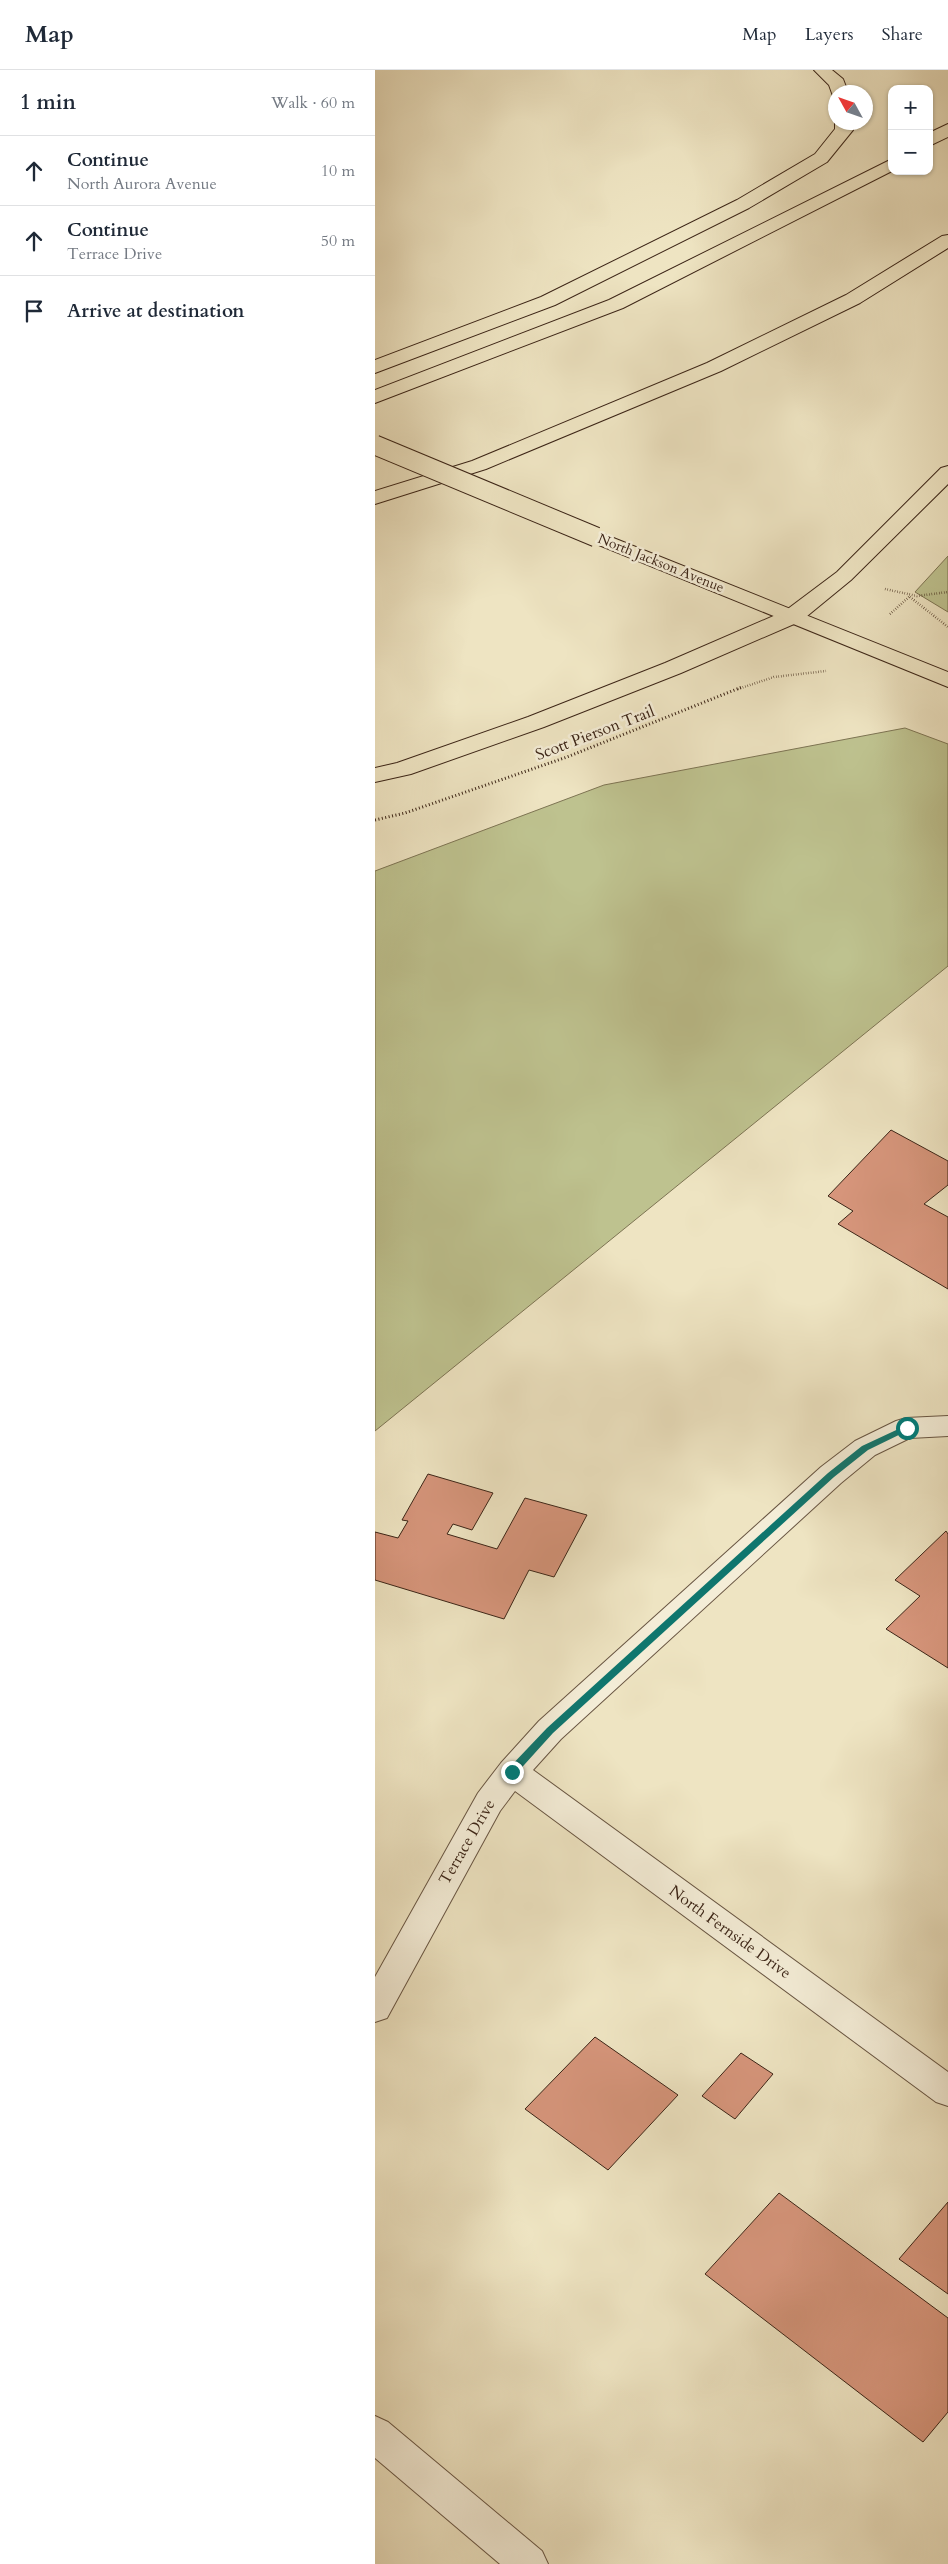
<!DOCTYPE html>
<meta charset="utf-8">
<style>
body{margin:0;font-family:Cardo,serif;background:#f6f6f7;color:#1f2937}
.controls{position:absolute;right:15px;top:15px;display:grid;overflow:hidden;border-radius:10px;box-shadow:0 1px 4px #0004}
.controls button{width:45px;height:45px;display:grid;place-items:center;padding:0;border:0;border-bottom:1px solid #e0e1e3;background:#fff;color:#1f2937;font:25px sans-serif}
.compass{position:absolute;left:453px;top:15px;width:45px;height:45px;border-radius:50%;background:#fff;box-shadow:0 1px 4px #0004;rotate:310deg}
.stop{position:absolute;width:15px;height:15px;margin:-11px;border:4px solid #0f766e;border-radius:50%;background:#fff}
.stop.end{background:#0f766e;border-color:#fff;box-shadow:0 1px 5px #0008}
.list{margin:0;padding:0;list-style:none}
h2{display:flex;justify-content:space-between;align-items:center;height:65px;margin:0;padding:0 20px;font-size:21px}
h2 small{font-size:16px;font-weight:400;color:#747a83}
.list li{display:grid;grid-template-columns:32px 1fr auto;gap:15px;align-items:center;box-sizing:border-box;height:70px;padding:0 20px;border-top:1px solid #e0e1e3}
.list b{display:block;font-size:19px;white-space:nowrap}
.list p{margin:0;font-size:16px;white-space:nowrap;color:#747a83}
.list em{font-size:16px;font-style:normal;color:#747a83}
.icon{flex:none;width:28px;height:28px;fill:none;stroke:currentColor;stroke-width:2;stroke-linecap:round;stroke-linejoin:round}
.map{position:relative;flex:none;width:573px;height:2494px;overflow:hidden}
header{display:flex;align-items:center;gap:30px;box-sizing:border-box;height:70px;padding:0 25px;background:#fff;border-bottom:1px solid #e0e1e3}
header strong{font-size:24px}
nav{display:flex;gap:28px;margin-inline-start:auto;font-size:18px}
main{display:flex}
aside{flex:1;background:#fff}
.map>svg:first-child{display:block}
</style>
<header>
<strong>Map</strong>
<nav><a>Map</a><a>Layers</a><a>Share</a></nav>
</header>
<main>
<aside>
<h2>1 min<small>Walk · 60 m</small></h2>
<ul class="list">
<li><svg class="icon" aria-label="ahead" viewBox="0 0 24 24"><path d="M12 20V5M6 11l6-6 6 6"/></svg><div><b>Continue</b><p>North Aurora Avenue</p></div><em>10 m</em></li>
<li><svg class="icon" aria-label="ahead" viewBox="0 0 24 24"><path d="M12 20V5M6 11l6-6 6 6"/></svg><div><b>Continue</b><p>Terrace Drive</p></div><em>50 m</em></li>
<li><svg class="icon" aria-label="arrive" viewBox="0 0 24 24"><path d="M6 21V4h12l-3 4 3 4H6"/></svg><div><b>Arrive at destination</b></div></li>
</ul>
</aside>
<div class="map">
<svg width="573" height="2494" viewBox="0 0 573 2494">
<rect width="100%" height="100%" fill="#eee4c2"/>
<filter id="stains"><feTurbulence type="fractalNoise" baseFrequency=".004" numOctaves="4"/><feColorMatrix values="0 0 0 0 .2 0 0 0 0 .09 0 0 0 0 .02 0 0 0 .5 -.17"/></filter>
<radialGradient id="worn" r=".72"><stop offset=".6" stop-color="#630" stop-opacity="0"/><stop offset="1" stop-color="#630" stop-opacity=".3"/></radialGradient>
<!-- green -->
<g fill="#bec28f" stroke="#7d7453">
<path d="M 573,486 L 573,542 L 540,522 Z"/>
<path d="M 530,658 L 573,674 L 573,896 L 0,1361 L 0,801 L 229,715 Z"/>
</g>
<!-- building -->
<g fill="#d6957b" stroke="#3c2517">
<path d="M 516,1060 L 573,1091 L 573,1115 L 549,1134 L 573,1147 L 573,1219 L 463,1154 L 478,1141 L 453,1126 Z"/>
<path d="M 53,1404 L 118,1423 L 97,1460 L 78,1454 L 72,1464 L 122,1479 L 150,1428 L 212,1445 L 179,1507 L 154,1500 L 129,1549 L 0,1510 L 0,1462 L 23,1468 L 33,1451 L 27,1450 Z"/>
<path d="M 571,1461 L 573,1464 L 573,1598 L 511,1559 L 545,1526 L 520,1510 Z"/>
<path d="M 220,1967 L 303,2025 L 233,2100 L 150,2039 Z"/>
<path d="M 366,1983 L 398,2004 L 360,2049 L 327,2026 Z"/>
<path d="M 404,2123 L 573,2248 L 573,2342 L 548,2372 L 330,2204 Z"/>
<path d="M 573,2132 L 573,2224 L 524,2189 Z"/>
</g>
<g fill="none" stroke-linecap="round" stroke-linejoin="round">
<!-- minor casing -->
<g stroke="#685542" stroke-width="2">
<g id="minor">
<path d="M 573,1346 L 573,1366 L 535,1368 L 500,1385 L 466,1413 L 186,1669 L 158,1700 L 573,2002 L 573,2036 L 561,2032 L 140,1721 L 125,1741 L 12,1948 L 0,1952 L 0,1907 L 103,1723 L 126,1693 L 164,1651 L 446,1397 L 480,1371 L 521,1351 L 531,1348 Z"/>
<path d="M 0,2346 L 13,2352 L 167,2481 L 173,2494 L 125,2494 L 0,2388 Z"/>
</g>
</g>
<!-- major casing -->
<g stroke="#3c2517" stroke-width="2">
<path id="major" d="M 221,461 L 573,602 L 573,617 L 214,471 L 211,467 L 214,463 Z"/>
</g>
<!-- highway casing -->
<g stroke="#3c2517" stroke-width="2">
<g id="highway">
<path d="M 439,0 L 457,0 L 468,9 L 473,22 L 460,22 L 460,26 L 458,26 L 454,15 Z"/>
<path d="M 460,50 L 460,52 L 477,52 L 478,60 L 452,92 L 374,138 L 180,235 L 0,303 L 0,290 L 166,227 L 362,130 L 440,84 L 460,59 Z"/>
<path d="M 573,54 L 573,67 L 554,76 L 554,63 Z"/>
<path d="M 517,89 L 517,101 L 248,238 L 0,333 L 0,320 L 234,230 Z"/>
<path d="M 573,165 L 573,178 L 485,233 L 346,301 L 111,399 L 0,434 L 0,421 L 97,391 L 332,293 L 471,225 L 567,166 Z"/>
<path d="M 573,396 L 573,414 L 476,510 L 426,551 L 306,603 L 169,657 L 36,704 L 0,712 L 0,698 L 22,693 L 153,647 L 290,593 L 410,541 L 462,502 L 566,398 Z"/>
</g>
</g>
<!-- path-far1 -->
<g stroke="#3c2517" stroke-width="2.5" stroke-dasharray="0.5 2" stroke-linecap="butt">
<path d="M 510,519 L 542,526 L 573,522"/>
<path d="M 535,527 L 573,557"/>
<path d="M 515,544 L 535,526"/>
<path d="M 363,619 L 399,607 L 451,601"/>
</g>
<!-- path -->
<path stroke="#3c2517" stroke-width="3" stroke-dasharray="1 2.5" stroke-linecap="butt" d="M 0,750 L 30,743 L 192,687 L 367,617"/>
<!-- minor -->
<use href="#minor" fill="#f4edd7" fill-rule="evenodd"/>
<!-- major -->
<use href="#major" fill="#eee4c2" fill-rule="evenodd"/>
<!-- highway -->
<use href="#highway" fill="#eee4c2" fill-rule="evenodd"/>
<!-- major-bridge casing -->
<g stroke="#3c2517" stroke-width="21" stroke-linecap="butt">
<path id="major-bridge" d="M 0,375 L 221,467"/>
</g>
<!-- major-bridge -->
<use href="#major-bridge" stroke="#eee4c2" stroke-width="19"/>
</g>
<!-- route -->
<path fill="#0f766e" d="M 532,1355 L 534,1356 L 534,1360 L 493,1380 L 459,1407 L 178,1663 L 140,1705 L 133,1705 L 133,1699 L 172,1658 L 453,1403 L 487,1376 Z"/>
<g text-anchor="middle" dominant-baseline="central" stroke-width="5" stroke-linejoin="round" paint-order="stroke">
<!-- far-street labels -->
<g font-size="14" fill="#3c2517" stroke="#f4edd7">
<text transform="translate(286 493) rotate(22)">North Jackson Avenue</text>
</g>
<!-- street labels -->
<g font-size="16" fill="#3c2517" stroke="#f4edd7">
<text transform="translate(220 663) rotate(-21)">Scott Pierson Trail</text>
<text transform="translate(92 1772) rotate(-60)">Terrace Drive</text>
<text transform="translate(355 1862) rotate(36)">North Fernside Drive</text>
</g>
</g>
<rect width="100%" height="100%" filter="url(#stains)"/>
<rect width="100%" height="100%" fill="url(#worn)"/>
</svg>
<div class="controls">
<button>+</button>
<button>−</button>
</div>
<svg class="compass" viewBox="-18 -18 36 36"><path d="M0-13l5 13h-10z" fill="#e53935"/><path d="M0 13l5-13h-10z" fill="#747a83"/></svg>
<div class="stop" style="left:532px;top:1358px"></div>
<div class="stop end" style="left:137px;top:1702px"></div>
</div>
</main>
